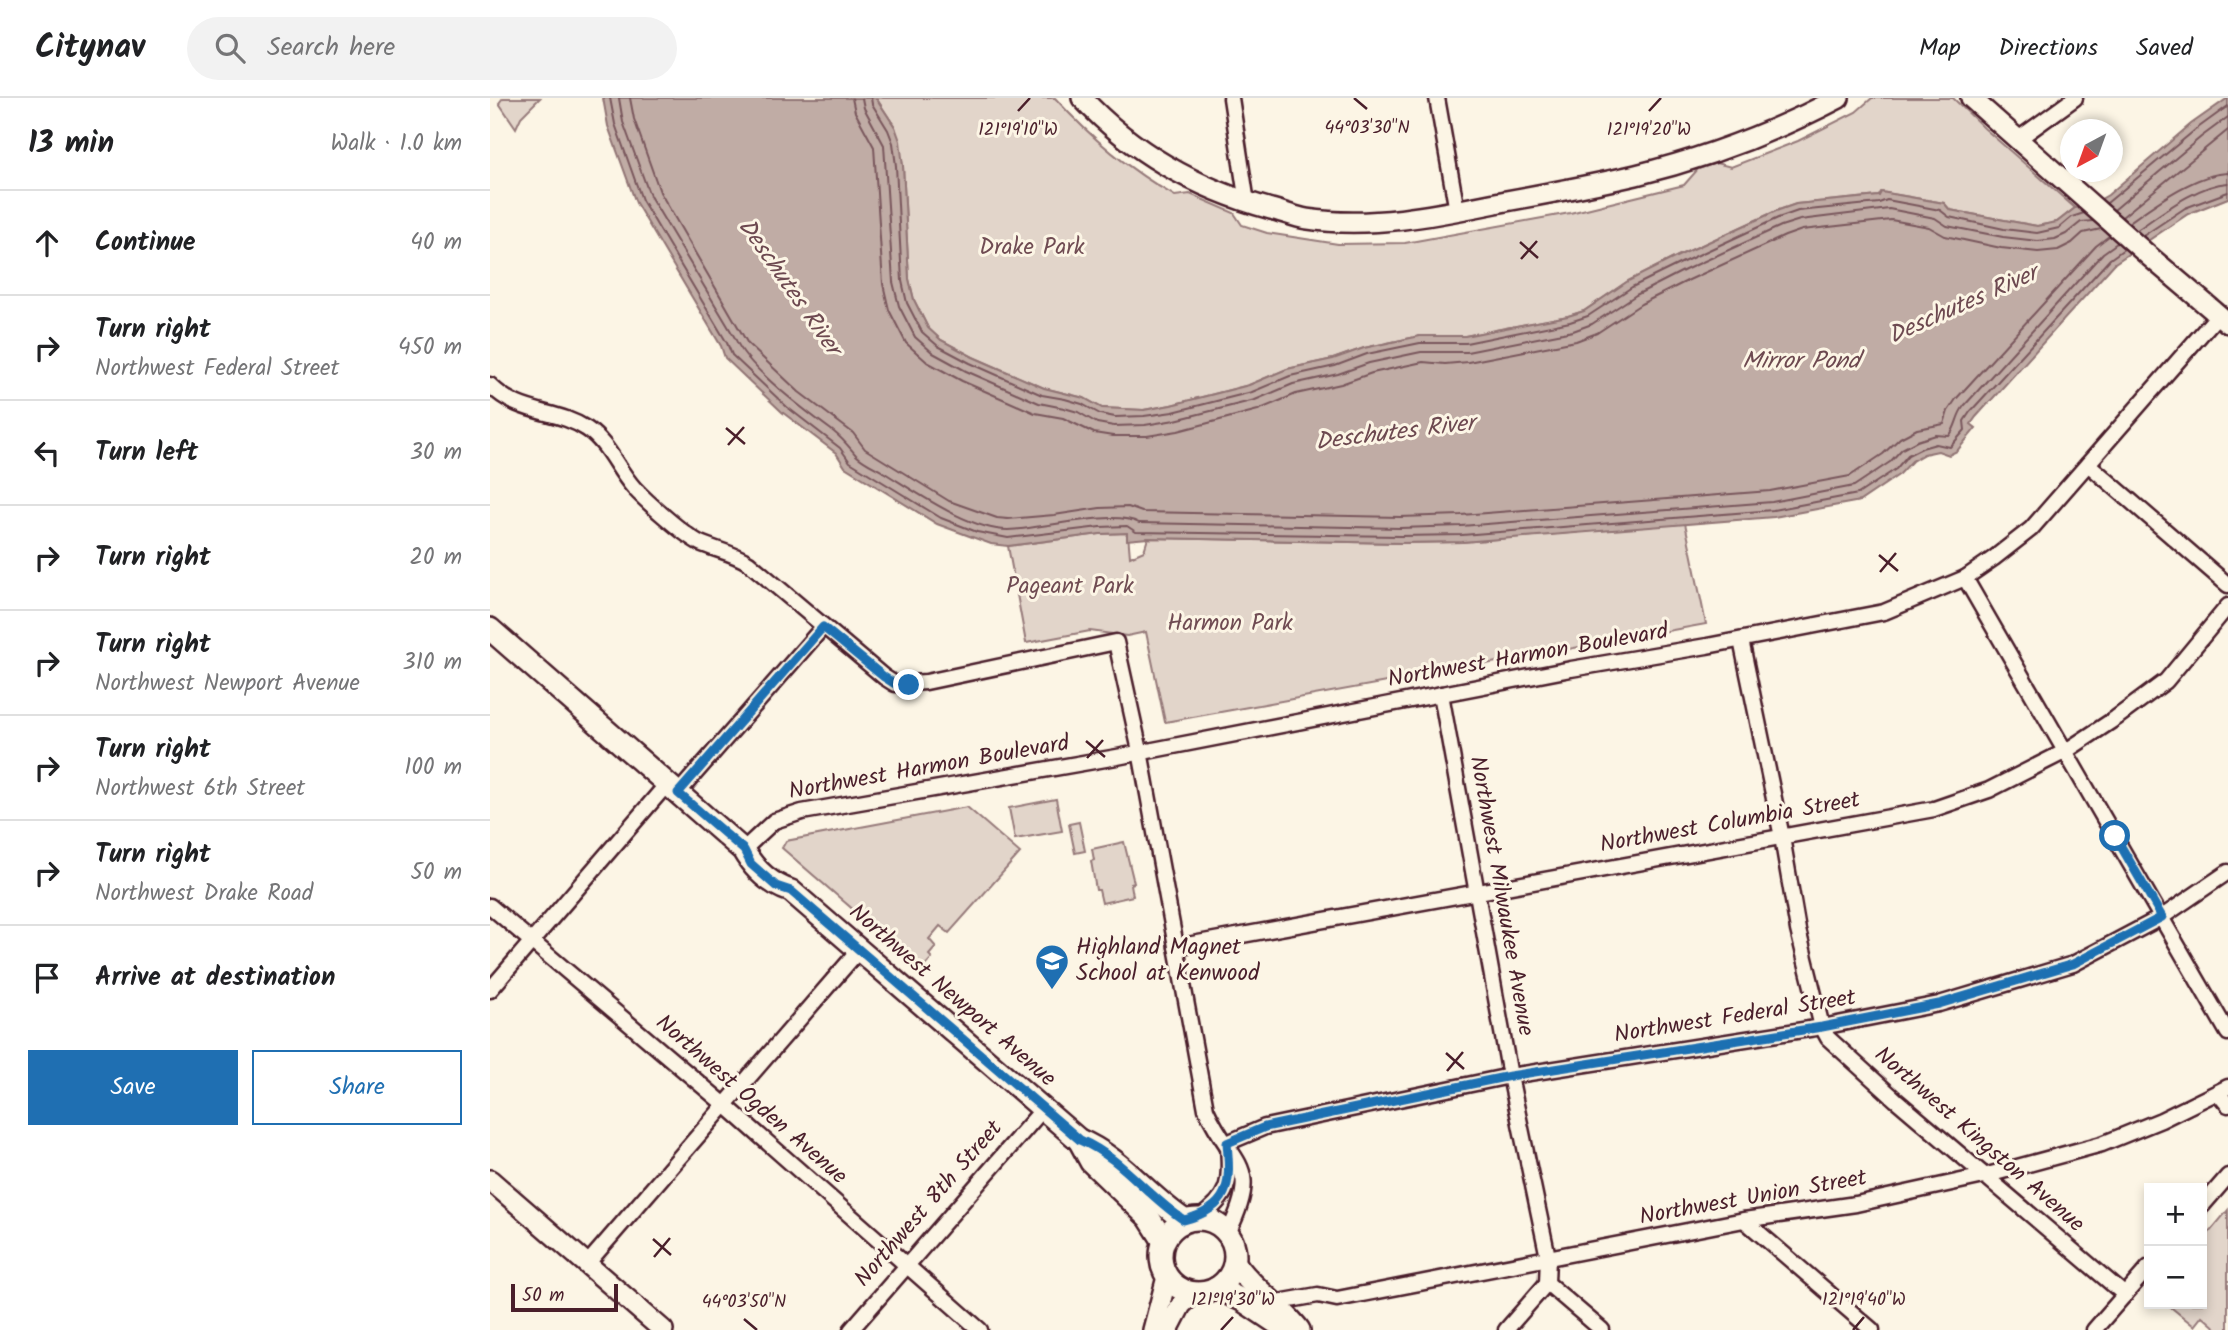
<!DOCTYPE html>
<meta charset="utf-8">
<style>
body{margin:0;font-family:Kalam,sans-serif;background:#f2f2f2;color:#202124}
.controls{position:absolute;right:21px;bottom:21px;display:grid;overflow:hidden;border-radius:0px;box-shadow:0 4px 10px #0003}
.controls button{width:63px;height:63px;display:grid;place-items:center;padding:0;border:0;border-bottom:2px solid #e0e0e0;background:#fff;color:#202124;font:35px sans-serif}
.compass{position:absolute;left:1570px;top:21px;width:63px;height:63px;border-radius:50%;background:#fff;box-shadow:0 4px 10px #0003;rotate:221deg}
.scale{position:absolute;left:21px;bottom:18px;width:107px;box-sizing:border-box;padding-left:7px;border:4px solid #4a1f2b;border-top:0;font-size:19px;line-height:24px;white-space:nowrap;color:#4a1f2b;-webkit-text-stroke:5px #fcf5e5;paint-order:stroke}
.stop{position:absolute;width:21px;height:21px;margin:-16px;border:5px solid #1f6fb2;border-radius:50%;background:#fff}
.stop.end{background:#1f6fb2;border-color:#fff;box-shadow:0 2px 7px #0008}
.list{margin:0;padding:0;list-style:none}
h2{display:flex;justify-content:space-between;align-items:center;height:91px;margin:0;padding:0 28px;font-size:30px}
h2 small{font-size:23px;font-weight:400;color:#757577}
.list li{display:grid;grid-template-columns:46px 1fr auto;gap:21px;align-items:center;box-sizing:border-box;height:105px;padding:0 28px;border-top:2px solid #e0e0e0}
.list b{display:block;font-size:26px;white-space:nowrap}
.list p{margin:0;font-size:23px;white-space:nowrap;color:#757577}
.list em{font-size:23px;font-style:normal;color:#757577}
.actions{display:flex;gap:14px;padding:21px 28px}
.actions a{flex:1;padding:16px 0;border:2px solid #1f6fb2;border-radius:0px;text-align:center;font-size:24px;color:#1f6fb2}
.actions .main{background:#1f6fb2;color:#fff}
.icon{flex:none;width:38px;height:38px;fill:none;stroke:currentColor;stroke-width:2;stroke-linecap:round;stroke-linejoin:round}
.map{position:relative;flex:none;width:1738px;height:1232px;overflow:hidden}
header{display:flex;align-items:center;gap:42px;box-sizing:border-box;height:98px;padding:0 35px;background:#fff;border-bottom:2px solid #e0e0e0}
header strong{font-size:33px}
nav{display:flex;gap:38px;margin-inline-start:auto;font-size:24px}
.search{width:490px;height:63px;background:#f2f2f2;display:flex;align-items:center;gap:18px;box-sizing:border-box;padding:0 24px;border-radius:38px;color:#757577;font-size:26px}
main{display:flex}
aside{flex:1;background:#fff}
.map>svg:first-child{display:block}
</style>
<header>
<strong>Citynav</strong>
<div class="search"><svg class="icon" aria-label="search" viewBox="0 0 24 24"><circle cx="10" cy="10" r="6"/><path d="M15 15l6 6"/></svg>Search here</div>
<nav><a>Map</a><a>Directions</a><a>Saved</a></nav>
</header>
<main>
<aside>
<h2>13 min<small>Walk · 1.0 km</small></h2>
<ul class="list">
<li><svg class="icon" aria-label="ahead" viewBox="0 0 24 24"><path d="M12 20V5M6 11l6-6 6 6"/></svg><div><b>Continue</b></div><em>40 m</em></li>
<li><svg class="icon" aria-label="right" viewBox="0 0 24 24"><path d="M7 20v-9h11M14 6l5 5-5 5"/></svg><div><b>Turn right</b><p>Northwest Federal Street</p></div><em>450 m</em></li>
<li><svg class="icon" aria-label="left" viewBox="0 0 24 24"><path d="M17 20v-9H6M10 6l-5 5 5 5"/></svg><div><b>Turn left</b></div><em>30 m</em></li>
<li><svg class="icon" aria-label="right" viewBox="0 0 24 24"><path d="M7 20v-9h11M14 6l5 5-5 5"/></svg><div><b>Turn right</b></div><em>20 m</em></li>
<li><svg class="icon" aria-label="right" viewBox="0 0 24 24"><path d="M7 20v-9h11M14 6l5 5-5 5"/></svg><div><b>Turn right</b><p>Northwest Newport Avenue</p></div><em>310 m</em></li>
<li><svg class="icon" aria-label="right" viewBox="0 0 24 24"><path d="M7 20v-9h11M14 6l5 5-5 5"/></svg><div><b>Turn right</b><p>Northwest 6th Street</p></div><em>100 m</em></li>
<li><svg class="icon" aria-label="right" viewBox="0 0 24 24"><path d="M7 20v-9h11M14 6l5 5-5 5"/></svg><div><b>Turn right</b><p>Northwest Drake Road</p></div><em>50 m</em></li>
<li><svg class="icon" aria-label="arrive" viewBox="0 0 24 24"><path d="M6 21V4h12l-3 4 3 4H6"/></svg><div><b>Arrive at destination</b></div></li>
</ul>
<div class="actions"><a class="main">Save</a><a>Share</a></div>
</aside>
<div class="map">
<svg width="1738" height="1232" viewBox="0 0 1738 1232">
<rect width="100%" height="100%" fill="#fcf5e5"/>
<filter id="ink" filterUnits="userSpaceOnUse"><feTurbulence type="fractalNoise" baseFrequency=".0143" numOctaves="2"/><feDisplacementMap in="SourceGraphic" scale="14" xChannelSelector="R" yChannelSelector="G"/><feConvolveMatrix kernelMatrix="1 2 1 2 8 2 1 2 1" color-interpolation-filters="sRGB"/></filter>
<g filter="url(#ink)">
<!-- green -->
<g fill="#e2d5ca" stroke="#967a7a" stroke-width="2">
<path d="M 13,0 L 50,0 L 31,19 L 26,30 L 9,5 Z"/>
<path d="M 386,0 L 565,0 C 600,39 639,72 685,98 L 700,96 L 744,115 L 752,127 L 777,135 L 848,146 L 915,145 L 1080,115 L 1194,87 L 1208,71 L 1226,65 L 1241,69 L 1308,43 L 1366,14 L 1382,0 L 1463,0 L 1494,30 L 1585,110 L 1567,124 L 1547,128 L 1460,112 L 1454,105 L 1392,94 L 1389,98 L 1306,106 L 1286,113 L 1188,158 L 1138,183 L 1094,213 L 1078,218 L 975,238 L 930,238 L 874,250 L 843,261 L 797,271 L 759,287 L 681,307 L 653,312 L 612,310 L 594,300 L 554,290 L 483,259 L 451,242 L 438,230 L 424,202 L 419,181 L 413,68 L 405,29 Z"/>
<path d="M 1195,425 L 1216,526 L 675,624 L 656,534 L 637,538 L 600,533 L 536,545 L 518,448 L 610,436 L 638,435 L 640,459 L 654,453 L 658,440 L 910,445 L 972,444 Z"/>
<path d="M 566,701 L 572,733 L 525,741 L 519,710 Z"/>
<path d="M 477,709 L 530,755 L 459,835 L 450,828 L 439,841 L 446,849 L 439,857 L 442,860 L 432,871 L 292,750 L 296,743 Z"/>
<path d="M 589,724 L 595,753 L 585,755 L 579,726 Z"/>
<path d="M 634,744 L 644,785 L 641,786 L 643,798 L 612,805 L 609,792 L 606,792 L 601,763 L 604,762 L 602,751 Z"/>
<path d="M 1738,1112 L 1738,1232 L 1728,1232 L 1712,1218 L 1704,1228 L 1677,1206 L 1712,1206 L 1712,1143 Z"/>
</g>
<!-- water -->
<path fill="#c0aca5" stroke="#917474" stroke-width="2" d="M 113,0 L 386,0 L 405,29 L 410,43 L 413,68 L 419,181 L 424,202 L 438,230 L 451,242 L 483,259 L 554,290 L 594,300 L 612,310 L 654,312 L 681,307 L 759,287 L 797,271 L 843,261 L 874,250 L 930,238 L 975,238 L 1078,218 L 1094,213 L 1138,183 L 1188,158 L 1286,113 L 1306,106 L 1389,98 L 1391,94 L 1454,105 L 1460,112 L 1547,128 L 1567,124 L 1585,110 L 1597,109 L 1618,97 L 1701,26 L 1738,0 L 1738,100 L 1698,116 L 1625,165 L 1486,319 L 1481,326 L 1486,330 L 1467,353 L 1459,357 L 1448,353 L 1434,356 L 1422,363 L 1410,376 L 1370,403 L 1284,419 L 972,444 L 910,445 L 658,440 L 637,442 L 637,435 L 610,436 L 518,448 L 501,446 L 447,426 L 355,369 L 346,355 L 292,314 L 235,260 L 231,248 L 146,105 L 118,28 Z"/>
<g fill="none" stroke-linecap="round" stroke-linejoin="round">
<!-- shore -->
<g stroke="#79575c" stroke-width="2">
<path d="M 120,0 L 125,26 L 152,102 L 237,245 L 242,257 L 297,309 L 350,350 L 360,364 L 451,420 L 487,434 L 518,440 L 610,429 L 637,428 L 646,434 L 910,438 L 972,437 L 1283,412 L 1368,396 L 1406,371 L 1418,357 L 1432,350 L 1446,346 L 1460,349 L 1475,332 L 1474,323 L 1480,314 L 1620,161 L 1634,151"/>
<path d="M 129,0 L 133,24 L 160,98 L 245,240 C 257,270 317,314 344,334 C 354,342 359,349 366,357 C 373,364 385,369 393,374 C 426,394 479,432 518,432 C 550,431 624,411 649,425 L 910,430 L 971,428 L 1282,404 L 1364,388 L 1400,364 L 1412,351 L 1427,343 L 1446,337 L 1459,338 C 1467,329 1466,318 1474,308 L 1613,155 L 1627,145"/>
<path d="M 140,0 L 144,21 L 170,94 L 258,246 L 309,294 L 363,335 L 375,351 L 459,403 L 507,420 L 518,421 L 564,417 L 610,410 L 638,409 L 652,414 L 910,419 L 971,417 L 1280,393 L 1360,378 L 1393,356 L 1410,340 L 1427,331 L 1454,326 L 1458,313 L 1466,301 L 1606,148 L 1619,138"/>
<path d="M 362,0 L 365,14 L 384,49 L 393,186 L 399,212 L 416,245 L 437,264 L 472,283 L 545,315 L 573,320 L 604,335 L 623,338 L 657,338 L 688,333 L 768,312 L 806,296 L 851,286 L 882,275 L 933,264 L 955,266 L 978,264 L 1086,243 L 1107,235 L 1151,206 L 1199,182 L 1295,138 L 1312,132 L 1401,122 L 1439,129 L 1455,138 L 1511,150 L 1548,154 L 1568,152 L 1582,145 L 1593,135 L 1611,131"/>
<path d="M 372,0 L 374,10 L 394,47 L 403,184 L 409,208 L 425,239 L 443,255 L 476,273 L 549,305 L 574,310 L 588,314 L 607,325 L 624,328 L 655,327 L 685,322 L 765,302 L 803,286 L 848,276 L 879,265 L 931,254 L 977,254 L 1083,233 L 1102,226 L 1146,197 L 1195,172 L 1291,128 L 1310,122 L 1399,111 L 1445,120 L 1457,128 L 1513,139 L 1548,143 L 1565,141 L 1576,136 L 1591,124 L 1603,123"/>
<path d="M 381,0 L 382,6 L 398,32 L 403,45 L 406,68 L 412,183 L 417,205 L 432,234 L 448,248 L 480,265 L 552,297 L 575,301 L 592,306 L 610,316 L 625,319 L 654,318 L 683,314 L 762,294 L 800,278 L 845,268 L 877,256 L 930,245 L 976,245 L 1080,224 L 1098,218 L 1142,189 L 1191,165 L 1288,120 L 1308,113 L 1389,105 L 1397,102 L 1450,112 L 1459,119 L 1514,131 L 1547,135 L 1569,130 L 1582,119 L 1594,115"/>
<path d="M 1617,105 L 1705,32 L 1738,8"/>
<path d="M 1624,112 L 1711,39 L 1738,19"/>
<path d="M 1632,119 L 1738,32"/>
<path d="M 1638,125 C 1665,106 1705,76 1738,75"/>
<path d="M 1647,132 C 1672,115 1707,87 1738,85"/>
<path d="M 1653,138 L 1695,110 L 1738,94"/>
</g>
<!-- minor casing -->
<g stroke="#4a1f2b" stroke-width="19">
<g id="minor">
<path d="M 741,0 L 757,105"/>
<path d="M 947,0 L 967,113"/>
<path d="M 1527,42 L 1585,0"/>
<path d="M 0,287 C 30,318 65,310 97,331 C 118,345 127,371 144,390 C 157,404 193,436 210,445 C 226,452 244,455 259,465 L 394,579 L 405,586 L 436,584 L 626,544 L 650,653 L 716,1011 C 742,1069 773,1065 738,1135"/>
<path d="M 1598,366 L 1738,487"/>
<path d="M 1475,480 L 1738,935"/>
<path d="M 1251,542 L 1292,739 L 1308,832 L 1332,929 L 1338,940 L 1406,1002 L 1635,1197"/>
<path d="M 951,596 L 1020,978 L 1058,1159 L 1057,1185 L 1112,1232"/>
<path d="M 188,695 L 333,529"/>
<path d="M 253,752 L 284,723 L 312,714 L 627,659 L 1081,571 L 1217,548 L 1394,514 L 1475,480 L 1504,460 L 1541,431 L 1728,217"/>
<path d="M 0,808 L 235,1007 L 490,1232"/>
<path d="M 686,849 L 1444,711 L 1499,692 L 1576,653 L 1626,620 L 1676,583 L 1738,508"/>
<path d="M 0,892 L 177,686"/>
<path d="M 1728,995 L 1738,1007"/>
<path d="M 737,1045 L 775,1029 L 1020,978 L 1332,929 L 1449,906 L 1583,866 L 1672,819 L 1738,774"/>
<path d="M 1712,1108 L 1738,1078"/>
<path d="M 709,1120 C 739,1099 741,1085 738,1050"/>
<path d="M 1254,1122 L 1382,1232"/>
<path d="M 97,1166 L 370,851"/>
<path d="M 783,1205 L 828,1197 L 847,1201 L 1254,1122 L 1366,1106 L 1494,1078 L 1612,1046 L 1671,1022 L 1738,989"/>
<path d="M 361,1232 L 553,1011"/>
<path d="M 1016,1232 L 1057,1185"/>
<path d="M 1604,1232 L 1659,1169"/>
</g>
</g>
<!-- tertiary casing -->
<g stroke="#4a1f2b" stroke-width="24">
<g id="tertiary">
<path d="M 592,0 C 644,56 708,91 781,111 C 793,114 805,119 817,121 C 884,131 951,116 1016,103 C 1060,95 1103,87 1146,77 C 1216,60 1286,33 1349,0"/>
<path d="M 1481,0 L 1659,158 L 1738,225"/>
<path d="M 0,1082 L 173,1232"/>
<path d="M 663,1232 L 677,1179"/>
<path d="M 678,1232 L 691,1207 L 704,1195"/>
</g>
</g>
<!-- secondary casing -->
<g stroke="#4a1f2b" stroke-width="26">
<g id="secondary">
<path d="M 0,531 L 253,752 C 264,771 280,786 301,793 L 589,1042 C 632,1060 656,1097 694,1122"/>
<path d="M 589,1042 L 601,1064 L 659,1120 L 673,1142"/>
<circle cx="708" cy="1158" r="37"/>
<path d="M 745,1165 C 762,1191 790,1207 809,1232"/>
<path d="M 727,1190 L 752,1202 L 797,1232"/>
</g>
</g>
<!-- minor -->
<use href="#minor" stroke="#fcf5e5" stroke-width="14"/>
<!-- tertiary -->
<use href="#tertiary" stroke="#fcf5e5" stroke-width="19"/>
<!-- secondary -->
<use href="#secondary" stroke="#fcf5e5" stroke-width="21"/>
</g>
</g>
<g fill="none" stroke-linecap="round" stroke-linejoin="round" filter="url(#ink)">
<!-- route -->
<path stroke="#1f6fb2" stroke-width="9" d="M 419,587 L 405,586 L 394,579 L 333,529 L 188,695 L 254,752 L 261,766 L 286,788 L 301,793 L 590,1042 C 632,1060 656,1097 694,1122 C 740,1110 741,1087 737,1045 L 775,1029 L 1020,978 L 1332,929 L 1449,906 L 1583,866 L 1672,819 L 1625,738"/>
</g>
<!-- ticks -->
<path fill="none" stroke="#4a1f2b" stroke-width="2.5" d="M 864,0 L 877,11M 528,13 L 540,0M 1159,13 L 1171,0M 1030,144 L 1048,160M 1031,161 L 1047,143M 236,330 L 255,346M 238,347 L 254,329M 1389,457 L 1408,473M 1390,474 L 1406,455M 596,643 L 615,659M 597,660 L 613,642M 956,955 L 974,971M 957,973 L 973,954M 163,1141 L 181,1157M 164,1159 L 180,1140M 254,1221 L 267,1232M 731,1232 L 743,1219M 1363,1232 L 1374,1219"/>
<!-- icons -->
<defs>
<g id="school-pin" transform="scale(1.75)"><path d="M0 17L-7.5 6A9.5 9.5 0 1 1 7.5 6Z" fill="#1f6fb2" stroke="#fcf5e5"/><path d="M0-5L7-2L0 1L-7-2ZM-4 1L0 2.5L4 1V4Q0 6-4 4Z" fill="#fff"/></g>
</defs>
<g fill-rule="evenodd">
<use href="#school-pin" x="562" y="863"/>
</g>
<g text-anchor="middle" dominant-baseline="central" stroke-width="6" stroke-linejoin="round" paint-order="stroke">
<!-- park labels -->
<g font-size="23" fill="#704c53" stroke="#fcf5e5">
<text x="542" y="150">Drake Park</text>
<text x="580" y="489">Pageant Park</text>
<text x="740" y="526">Harmon Park</text>
</g>
<!-- street labels -->
<g font-size="23" fill="#4a1f2b" stroke="#fcf5e5">
<text transform="translate(1038 558) rotate(-10)">Northwest Harmon Boulevard</text>
<text transform="translate(439 670) rotate(-10)">Northwest Harmon Boulevard</text>
<text transform="translate(1240 725) rotate(-10)">Northwest Columbia Street</text>
<text transform="translate(1011 798) rotate(80)">Northwest Milwaukee Avenue</text>
<text transform="translate(462 898) rotate(41)">Northwest Newport Avenue</text>
<text transform="translate(1245 919) rotate(-9)">Northwest Federal Street</text>
<text transform="translate(261 1002) rotate(41)">Northwest Ogden Avenue</text>
<text transform="translate(1489 1042) rotate(41)">Northwest Kingston Avenue</text>
<text transform="translate(1263 1100) rotate(-10)">Northwest Union Street</text>
<text transform="translate(439 1106) rotate(-49)">Northwest 8th Street</text>
</g>
<!-- poi labels -->
<g font-size="23" fill="#4a1f2b" stroke="#fcf5e5" text-anchor="start">
<text x="586" y="850">Highland Magnet<tspan x="586" dy="26">School at Kenwood</tspan></text>
</g>
<!-- water labels -->
<g font-size="24" font-style="italic" fill="#6d4950" stroke="#fcf5e5">
<text transform="translate(299 189) rotate(55)">Deschutes River</text>
<text transform="translate(1473 207) rotate(-24)">Deschutes River</text>
<text x="1311" y="263">Mirror Pond</text>
<text transform="translate(905 335) rotate(-7)">Deschutes River</text>
</g>
</g>
<g font-size="18" text-anchor="middle" fill="#4a1f2b" stroke="#fcf5e5" stroke-width="6" stroke-linejoin="round" paint-order="stroke">
<text x="877" y="35">44°03'30"N</text>
<text x="528" y="37">121°19'10"W</text>
<text x="1159" y="37">121°19'20"W</text>
<text x="743" y="1207">121°19'30"W</text>
<text x="1374" y="1207">121°19'40"W</text>
<text x="254" y="1209">44°03'50"N</text>
</g>
</svg>
<div class="controls">
<button>+</button>
<button>−</button>
</div>
<svg class="compass" viewBox="-18 -18 36 36"><path d="M0-13l5 13h-10z" fill="#e53935"/><path d="M0 13l5-13h-10z" fill="#757577"/></svg>
<div class="scale">50 m</div>
<div class="stop" style="left:1625px;top:738px"></div>
<div class="stop end" style="left:419px;top:587px"></div>
</div>
</main>
